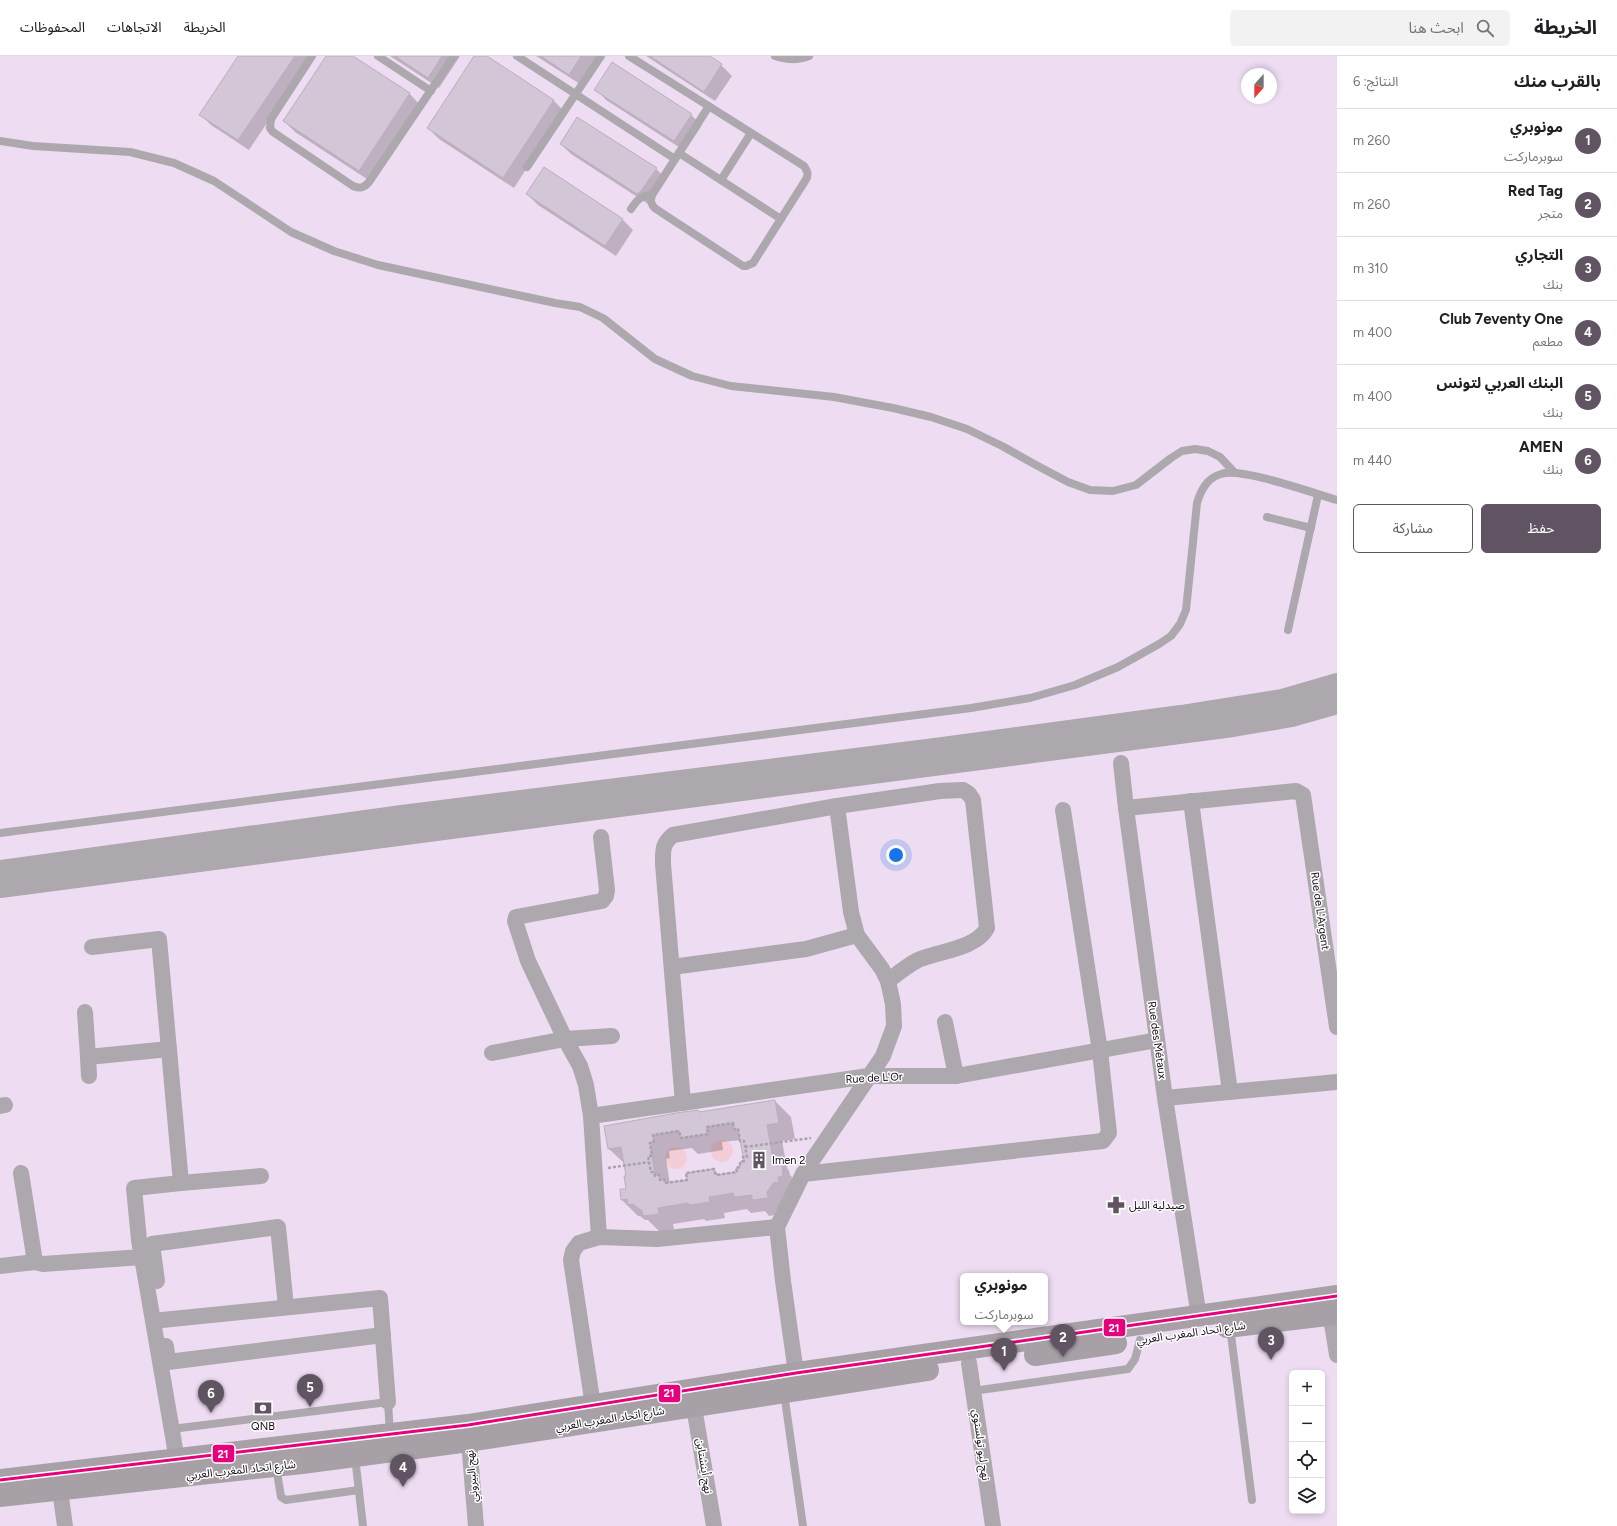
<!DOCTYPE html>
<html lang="ar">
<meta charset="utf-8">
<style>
body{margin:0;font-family:Figtree,"Noto Sans Arabic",sans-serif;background:#f2f2f2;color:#202124;direction:rtl}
.controls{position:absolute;right:12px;bottom:12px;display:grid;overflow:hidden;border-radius:6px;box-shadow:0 2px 6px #0003}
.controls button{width:36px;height:36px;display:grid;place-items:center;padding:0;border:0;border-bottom:1px solid #e0e0e0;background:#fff;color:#202124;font:20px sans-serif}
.compass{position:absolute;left:1241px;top:12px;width:36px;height:36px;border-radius:50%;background:#fff;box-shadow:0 2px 6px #0003;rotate:201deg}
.you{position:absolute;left:896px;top:799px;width:14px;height:14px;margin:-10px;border:3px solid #fff;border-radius:50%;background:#1a73e8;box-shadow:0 0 0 6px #1a73e833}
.badge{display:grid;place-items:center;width:26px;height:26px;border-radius:50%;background:#605463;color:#fff;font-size:13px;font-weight:700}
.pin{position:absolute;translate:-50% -33px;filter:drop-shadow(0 1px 2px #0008)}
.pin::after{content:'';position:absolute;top:21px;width:14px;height:12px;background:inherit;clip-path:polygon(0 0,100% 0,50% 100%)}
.popup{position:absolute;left:960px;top:1217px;width:88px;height:52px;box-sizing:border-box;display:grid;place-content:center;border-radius:6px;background:#fff;filter:drop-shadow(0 1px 3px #0005);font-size:13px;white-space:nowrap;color:#757577}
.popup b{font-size:15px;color:#202124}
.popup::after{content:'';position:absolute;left:50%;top:100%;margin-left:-8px;border:8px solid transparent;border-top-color:#fff}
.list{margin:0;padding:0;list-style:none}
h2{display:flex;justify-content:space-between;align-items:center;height:52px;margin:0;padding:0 16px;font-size:17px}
h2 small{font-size:13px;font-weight:400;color:#757577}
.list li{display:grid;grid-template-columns:26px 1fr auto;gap:12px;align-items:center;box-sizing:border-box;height:64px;padding:0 16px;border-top:1px solid #e0e0e0}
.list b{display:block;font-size:15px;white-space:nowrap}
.list p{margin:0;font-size:13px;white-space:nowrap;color:#757577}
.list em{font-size:13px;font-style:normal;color:#757577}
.actions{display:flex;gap:8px;padding:12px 16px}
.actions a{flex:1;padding:9px 0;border:1px solid #605463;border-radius:6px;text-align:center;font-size:14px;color:#605463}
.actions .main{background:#605463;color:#fff}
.icon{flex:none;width:22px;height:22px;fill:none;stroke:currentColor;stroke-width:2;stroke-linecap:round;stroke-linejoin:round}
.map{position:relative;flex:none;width:1337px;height:1470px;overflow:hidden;direction:ltr}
header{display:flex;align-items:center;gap:24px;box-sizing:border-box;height:56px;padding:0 20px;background:#fff;border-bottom:1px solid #e0e0e0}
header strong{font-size:19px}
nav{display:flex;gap:22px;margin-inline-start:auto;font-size:14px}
.search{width:280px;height:36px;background:#f2f2f2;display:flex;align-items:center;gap:10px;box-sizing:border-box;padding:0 14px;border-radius:6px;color:#757577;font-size:15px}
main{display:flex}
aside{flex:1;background:#fff}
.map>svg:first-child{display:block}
</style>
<header>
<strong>الخريطة</strong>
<div class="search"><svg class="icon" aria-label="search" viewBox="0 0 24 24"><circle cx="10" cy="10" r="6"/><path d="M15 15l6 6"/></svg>ابحث هنا</div>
<nav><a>الخريطة</a><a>الاتجاهات</a><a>المحفوظات</a></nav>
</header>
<main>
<aside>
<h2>بالقرب منك<small>النتائج: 6</small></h2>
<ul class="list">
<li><span class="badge">1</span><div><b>مونوبري</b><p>سوبرماركت</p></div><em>260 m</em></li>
<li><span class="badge">2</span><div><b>Red Tag</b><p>متجر</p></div><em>260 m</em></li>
<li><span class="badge">3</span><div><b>التجاري</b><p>بنك</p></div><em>310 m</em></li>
<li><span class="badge">4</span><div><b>Club 7eventy One</b><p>مطعم</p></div><em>400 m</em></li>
<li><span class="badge">5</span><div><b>البنك العربي لتونس</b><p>بنك</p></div><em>400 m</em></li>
<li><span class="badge">6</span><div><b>AMEN</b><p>بنك</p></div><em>440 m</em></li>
</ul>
<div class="actions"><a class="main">حفظ</a><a>مشاركة</a></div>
</aside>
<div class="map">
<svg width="1337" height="1470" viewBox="0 0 1337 1470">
<rect width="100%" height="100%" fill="#eeddf2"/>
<!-- green -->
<g fill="#f4ced7">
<circle cx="722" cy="1095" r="11"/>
<circle cx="676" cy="1102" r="11"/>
</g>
<!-- shadow -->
<g fill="#0003" fill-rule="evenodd">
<path d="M 240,0 L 312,0 L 249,94 L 211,69 L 200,58 Z"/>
<path d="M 327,0 L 352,0 L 410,38 L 420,49 L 370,125 L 295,76 L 284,65 Z"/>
<path d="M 390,0 L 460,0 L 439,32 Z"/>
<path d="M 476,0 L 485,0 L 554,45 L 564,55 L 514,132 L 439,83 L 428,72 Z"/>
<path d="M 536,0 L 599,0 L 580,28 Z"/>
<path d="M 646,0 L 708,0 L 721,9 L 732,20 L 715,45 Z"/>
<path d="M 596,33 L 691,59 L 702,69 L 685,95 L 606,44 Z"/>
<path d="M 561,88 L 656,113 L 667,123 L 648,148 L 571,98 Z"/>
<path d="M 527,138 L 622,163 L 633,174 L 616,200 L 538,149 Z"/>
<path d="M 775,1045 L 791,1061 L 795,1083 L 782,1085 L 787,1112 L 789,1115 L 790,1119 L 797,1126 L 784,1157 L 769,1160 L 765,1155 L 751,1157 L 747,1153 L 724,1157 L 725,1162 L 706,1165 L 704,1163 L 673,1168 L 674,1173 L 660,1176 L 648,1164 L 645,1164 L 640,1160 L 638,1160 L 622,1144 L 627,1133 L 627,1121 L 625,1108 L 609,1093 L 700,1057 ZM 741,1084 L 745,1106 L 738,1117 L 719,1120 L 714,1114 L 688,1125 L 670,1128 L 666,1103 L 670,1102 L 669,1095 L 692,1092 L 698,1098 L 723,1094 L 722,1086 Z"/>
</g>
<!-- building -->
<g fill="#d3c6d6" stroke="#bbaebe" fill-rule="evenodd">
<path d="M 238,0 L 295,0 L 238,84 L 199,59 Z"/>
<path d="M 326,0 L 353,0 L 410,37 L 359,115 L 283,65 Z"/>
<path d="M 395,0 L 442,0 L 428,22 Z"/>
<path d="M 474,0 L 487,0 L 554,44 L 503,122 L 427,72 Z"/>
<path d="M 541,0 L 581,0 L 569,19 Z"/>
<path d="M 650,0 L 710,0 L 722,8 L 704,36 Z"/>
<path d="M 612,6 L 692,58 L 674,85 L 594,34 Z"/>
<path d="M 577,61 L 657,112 L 641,135 L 637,138 L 560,88 Z"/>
<path d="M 544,111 L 623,163 L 605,190 L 526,138 Z"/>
<path d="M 775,1044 L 779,1067 L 767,1069 L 772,1098 L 774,1098 L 776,1110 L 782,1109 L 783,1120 L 778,1121 L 779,1126 L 773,1127 L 767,1136 L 768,1142 L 752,1144 L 752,1139 L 734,1141 L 733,1137 L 709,1141 L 710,1146 L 689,1149 L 688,1147 L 658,1152 L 659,1158 L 643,1160 L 642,1155 L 633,1148 L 628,1149 L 627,1143 L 621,1144 L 620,1133 L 626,1133 L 624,1120 L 626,1120 L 621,1091 L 608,1093 L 604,1070 L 676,1057 L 698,1054 L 699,1056 ZM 733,1067 L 734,1073 L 738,1073 L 744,1105 L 740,1106 L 740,1111 L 736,1112 L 737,1116 L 716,1119 L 714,1113 L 686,1117 L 687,1124 L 665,1127 L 664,1123 L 660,1124 L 659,1119 L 655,1119 L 650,1087 L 654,1086 L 653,1079 L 679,1075 L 681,1082 L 708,1078 L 707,1071 Z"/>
</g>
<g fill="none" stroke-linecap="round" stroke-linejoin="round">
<!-- path -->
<g stroke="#a8a2ab" stroke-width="2.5" stroke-dasharray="3 2" stroke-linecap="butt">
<path d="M 733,1067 L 734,1073 L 738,1073 L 740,1085 L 744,1085 L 747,1101 L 743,1101 L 744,1105 L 740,1106 L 740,1111 L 736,1112 L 737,1116 L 716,1119 L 714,1113 L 686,1117 L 687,1124 L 665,1127 L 664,1123 L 660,1124 L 659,1119 L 655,1120 L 654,1116 L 651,1116 L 648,1100 L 652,1100 L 650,1087 L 654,1086 L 653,1079 L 679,1075 L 681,1082 L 708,1078 L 707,1071 Z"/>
<path d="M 745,1091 L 811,1082"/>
<path d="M 608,1112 L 649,1106"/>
</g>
<!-- lane -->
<g stroke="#ada8ad" stroke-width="8">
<path d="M 312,0 L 271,63 L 270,72 L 273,76 L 353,130 C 360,133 364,132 369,126 L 454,0"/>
<path d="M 378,0 L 431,35"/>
<path d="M 517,0 L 675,103"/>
<path d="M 629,0 L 804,110 C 808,116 809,119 805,125 L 753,207 L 746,210 L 743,210 L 656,153 C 651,149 650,145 652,139 L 709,50"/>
<path d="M 775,0 C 787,4 797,5 809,0"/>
<path d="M 0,85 L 33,90 L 130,96 L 174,107 L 214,125 L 291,176 L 334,195 L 378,209 L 555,247 L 580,251 L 603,262 L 655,303 L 692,320 L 731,330 L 834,341 L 893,352 L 931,361 L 967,373 L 1002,390 L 1036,409 L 1068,426 L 1090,434 L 1113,435 L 1136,429 L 1171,402 L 1182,395 L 1195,393 L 1208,395 L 1220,401 L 1234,416"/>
<path d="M 679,97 L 781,163"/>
<path d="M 527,111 L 601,0"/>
<path d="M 721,124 L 751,77"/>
<path d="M 631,153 C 637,144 641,139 652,139"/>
<path d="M 1267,461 L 1311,472"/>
<path d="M 1288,574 L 1318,439"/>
<path d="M 0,777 L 971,652 L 1030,642 L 1075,629 L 1118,611 L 1159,588 L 1171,580 L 1180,568 L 1186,554 L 1197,447 C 1201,434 1207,422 1221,418 C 1241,411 1313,437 1337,444"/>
<path d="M 1230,1271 L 1252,1444"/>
<path d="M 973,1335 L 1128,1313 L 1135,1303 L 1140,1284"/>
<path d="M 784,1337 L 803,1470"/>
<path d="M 172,1373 L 388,1346 L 390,1378"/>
<path d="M 355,1401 L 363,1470"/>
<path d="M 276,1410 L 281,1441 L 286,1444 L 359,1434"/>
</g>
<!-- street -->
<g stroke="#ada8ad" stroke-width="16">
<path d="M 1121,707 L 1126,752 L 1165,1042 L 1199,1261"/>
<path d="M 1191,745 L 1230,1036"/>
<path d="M 1126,752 L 1296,735 L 1303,739 L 1337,971"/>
<path d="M 92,891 L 159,883 L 181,1127 L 134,1132 L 139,1184 L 177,1404"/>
<path d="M 672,911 L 806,893 L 857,879"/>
<path d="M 85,956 L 88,1001 L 169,993"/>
<path d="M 945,966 L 956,1020"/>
<path d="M 492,997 L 565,983 L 612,980"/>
<path d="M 88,1001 L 89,1020"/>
<path d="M 1165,1042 L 1337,1026"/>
<path d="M 683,1047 L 663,808 C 663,794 662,788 673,779 L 837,750 L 940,735 L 963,734 L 969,738 L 973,744 L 987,872 C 976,893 939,895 918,904 C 908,909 897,918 888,925"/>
<path d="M 0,1050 L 5,1049"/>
<path d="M 591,1060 L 869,1020 L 956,1020 L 1157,984"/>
<path d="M 21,1117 L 35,1206 L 43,1208 L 142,1201"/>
<path d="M 803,1118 L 1103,1085 L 1109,1077 L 1100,995 L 1063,754"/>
<path d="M 181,1127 L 261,1120"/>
<path d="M 599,1181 L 591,1060 L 586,1029 L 580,1010 L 565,983 L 528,905 L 515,865 L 516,861 L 602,845 L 606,840 L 607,834 L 601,781"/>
<path d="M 0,1210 L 35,1206"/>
<path d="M 157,1225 L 152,1188 L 278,1171 L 286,1251"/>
<path d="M 1329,1249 L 1337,1299"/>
<path d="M 162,1264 L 380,1242 L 388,1346"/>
<path d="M 166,1290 L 168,1306 L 383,1279"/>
<path d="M 969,1307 L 993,1470"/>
<path d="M 796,1317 L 783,1225 L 777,1171 L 803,1118 L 883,1000 L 894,970 L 893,948 L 888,925 L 882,913 L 857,879 L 851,856 L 837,750"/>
<path d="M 593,1350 L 571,1204 L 573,1195 L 579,1187 L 599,1181 L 657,1183 L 777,1171"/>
<path d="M 694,1351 L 714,1470"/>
<path d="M 468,1374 L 476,1470"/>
<path d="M 60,1434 L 65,1470"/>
</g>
<!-- secondary -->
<g stroke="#ada7ae" stroke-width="22">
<path d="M 0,815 L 402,760 L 935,693 L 1181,660 L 1282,644 L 1337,628"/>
<path d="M 0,831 L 1233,670 L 1292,660 L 1337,647"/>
</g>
<!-- primary -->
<g stroke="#a7a1a7" stroke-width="22">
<path d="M 1227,1271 L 1337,1258"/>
<path d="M 1035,1299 L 1116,1287"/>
<path d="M 0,1424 L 468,1369 L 796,1317 L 1337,1240"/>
<path d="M 0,1440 L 302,1407 L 469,1385 L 928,1314"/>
</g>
<!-- bus-1 casing -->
<g stroke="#fff" stroke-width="6">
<path id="bus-1" d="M 0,1424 L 468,1369 L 796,1317 L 1337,1240"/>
</g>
<!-- bus-1 -->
<use href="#bus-1" stroke="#e5007d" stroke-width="3"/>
</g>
<!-- icons -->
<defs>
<g id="building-bare" transform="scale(1.38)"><path d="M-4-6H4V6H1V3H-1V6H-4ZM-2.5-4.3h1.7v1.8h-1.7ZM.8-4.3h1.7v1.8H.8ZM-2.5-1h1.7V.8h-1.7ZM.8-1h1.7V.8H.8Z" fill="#605463" stroke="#fff" stroke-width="2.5" paint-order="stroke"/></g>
<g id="pharmacy-bare" transform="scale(1.38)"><path d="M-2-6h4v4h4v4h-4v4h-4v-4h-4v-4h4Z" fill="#605463" stroke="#fff" stroke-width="2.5" paint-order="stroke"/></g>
<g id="bank-bare" transform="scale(1.38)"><path d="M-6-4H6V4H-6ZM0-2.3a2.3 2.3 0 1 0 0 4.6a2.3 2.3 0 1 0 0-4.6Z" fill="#605463" stroke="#fff" stroke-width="2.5" paint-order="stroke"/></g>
</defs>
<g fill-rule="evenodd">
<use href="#building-bare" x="759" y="1104"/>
<use href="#pharmacy-bare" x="1116" y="1149"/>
<use href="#bank-bare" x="263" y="1352"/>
</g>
<g text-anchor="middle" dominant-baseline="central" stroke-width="3" stroke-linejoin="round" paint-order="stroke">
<!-- street labels -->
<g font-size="11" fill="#140a16" stroke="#fff">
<text transform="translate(1320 855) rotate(82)">Rue de L'Argent</text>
<text transform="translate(1157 984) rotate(82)">Rue des Métaux</text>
<text transform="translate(874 1022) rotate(-3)">Rue de L'Or</text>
<text transform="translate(1191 1277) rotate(-8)">شارع اتحاد المغرب العربي</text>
<text transform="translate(610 1363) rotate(-9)">شارع اتحاد المغرب العربي</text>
<text transform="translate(981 1389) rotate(82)">نهج ليو تولستوي</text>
<text transform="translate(704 1410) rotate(81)">نهج أينشتاين</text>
<text transform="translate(241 1414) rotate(-6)">شارع اتحاد المغرب العربي</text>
<text transform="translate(472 1420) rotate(-95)">نهج البيروني</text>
</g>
<!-- poi labels -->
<g font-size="11" fill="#140a16" stroke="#fff" text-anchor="start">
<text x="772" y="1104">Imen 2</text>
<text x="1129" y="1149">صيدلية الليل</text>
<text x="263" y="1370" text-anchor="middle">QNB</text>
</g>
</g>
<g stroke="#fff" stroke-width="1.5">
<rect x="1103" y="1262" width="23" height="19" rx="4" fill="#e5007d"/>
<rect x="658" y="1328" width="23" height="19" rx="4" fill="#e5007d"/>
<rect x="212" y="1388" width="23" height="19" rx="4" fill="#e5007d"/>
</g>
<g font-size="11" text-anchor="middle" font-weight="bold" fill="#fff">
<text x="1114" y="1276">21</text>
<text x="669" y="1341">21</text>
<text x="223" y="1402">21</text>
</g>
</svg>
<div class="controls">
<button>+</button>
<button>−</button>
<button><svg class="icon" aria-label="locate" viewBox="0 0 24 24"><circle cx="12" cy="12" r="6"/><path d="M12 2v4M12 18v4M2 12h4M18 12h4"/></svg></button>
<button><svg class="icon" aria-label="layers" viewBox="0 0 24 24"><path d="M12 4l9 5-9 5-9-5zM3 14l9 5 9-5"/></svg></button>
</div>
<svg class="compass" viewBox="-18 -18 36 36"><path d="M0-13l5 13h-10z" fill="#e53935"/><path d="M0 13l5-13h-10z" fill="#757577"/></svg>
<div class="you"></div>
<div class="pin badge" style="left:1004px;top:1315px">1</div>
<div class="popup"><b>مونوبري</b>سوبرماركت</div>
<div class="pin badge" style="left:1063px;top:1301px">2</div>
<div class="pin badge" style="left:1271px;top:1304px">3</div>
<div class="pin badge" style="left:403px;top:1431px">4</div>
<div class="pin badge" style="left:310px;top:1351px">5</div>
<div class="pin badge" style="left:211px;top:1357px">6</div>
</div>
</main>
